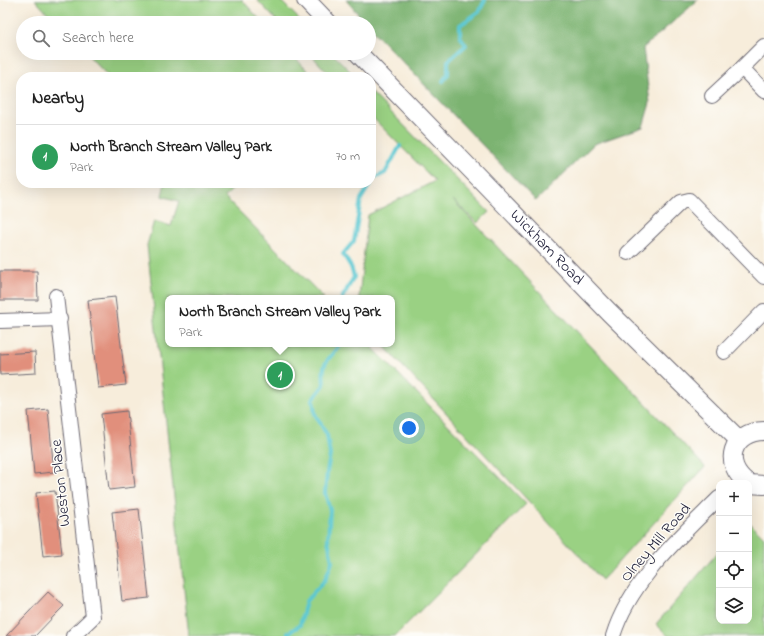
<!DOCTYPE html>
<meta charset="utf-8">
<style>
body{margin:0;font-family:"Indie Flower",sans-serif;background:#f6f6f6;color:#222}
.controls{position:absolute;right:12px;bottom:12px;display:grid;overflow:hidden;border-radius:8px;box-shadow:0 4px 16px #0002}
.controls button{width:36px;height:36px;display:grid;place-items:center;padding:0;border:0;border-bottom:1px solid #e0e0e0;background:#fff;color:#222;font:20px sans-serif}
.you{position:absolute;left:409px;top:428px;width:14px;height:14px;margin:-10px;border:3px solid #fff;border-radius:50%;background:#1a73e8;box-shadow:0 0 0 6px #1a73e833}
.badge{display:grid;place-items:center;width:26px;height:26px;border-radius:50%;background:#d1495b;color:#fff;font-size:13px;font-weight:700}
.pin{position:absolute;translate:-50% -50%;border:2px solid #fff;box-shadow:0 1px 4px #0006}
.popup{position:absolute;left:165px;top:295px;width:230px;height:52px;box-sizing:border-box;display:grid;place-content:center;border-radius:8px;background:#fff;filter:drop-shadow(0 1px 3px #0005);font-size:13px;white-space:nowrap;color:#767676}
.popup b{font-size:15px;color:#222}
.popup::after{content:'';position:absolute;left:50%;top:100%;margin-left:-8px;border:8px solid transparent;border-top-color:#fff}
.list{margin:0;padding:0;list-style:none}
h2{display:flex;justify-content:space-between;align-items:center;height:52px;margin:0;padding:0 16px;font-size:17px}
h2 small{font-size:13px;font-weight:400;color:#767676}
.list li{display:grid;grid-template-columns:26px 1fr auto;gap:12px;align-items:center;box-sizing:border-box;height:64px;padding:0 16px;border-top:1px solid #e0e0e0}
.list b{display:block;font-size:15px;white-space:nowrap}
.list p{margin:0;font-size:13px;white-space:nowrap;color:#767676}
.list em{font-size:13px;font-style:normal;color:#767676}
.icon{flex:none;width:22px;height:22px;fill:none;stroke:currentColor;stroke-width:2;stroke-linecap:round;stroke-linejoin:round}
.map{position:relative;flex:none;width:764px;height:636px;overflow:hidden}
.search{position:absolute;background:#fff;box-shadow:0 4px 16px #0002;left:16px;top:16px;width:360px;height:44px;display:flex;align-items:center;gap:10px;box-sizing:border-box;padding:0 14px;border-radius:22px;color:#767676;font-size:15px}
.panel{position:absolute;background:#fff;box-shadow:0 4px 16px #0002;left:16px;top:72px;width:360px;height:116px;border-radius:16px}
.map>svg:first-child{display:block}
</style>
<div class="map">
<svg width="764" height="636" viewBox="0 0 764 636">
<rect width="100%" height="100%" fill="#fdfcf7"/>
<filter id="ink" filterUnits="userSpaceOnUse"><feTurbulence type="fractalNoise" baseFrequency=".025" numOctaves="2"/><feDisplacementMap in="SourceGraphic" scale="8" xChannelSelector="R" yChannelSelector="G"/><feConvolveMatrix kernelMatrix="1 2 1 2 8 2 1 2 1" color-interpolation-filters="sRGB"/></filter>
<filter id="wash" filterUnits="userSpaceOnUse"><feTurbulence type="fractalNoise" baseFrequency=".012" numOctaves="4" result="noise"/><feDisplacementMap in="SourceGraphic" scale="16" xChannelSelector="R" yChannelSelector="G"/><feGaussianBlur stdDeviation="0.9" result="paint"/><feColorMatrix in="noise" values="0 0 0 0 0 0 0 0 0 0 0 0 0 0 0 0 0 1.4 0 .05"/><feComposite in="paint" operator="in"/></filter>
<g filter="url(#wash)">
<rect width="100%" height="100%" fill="#f7eddb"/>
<!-- green -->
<g fill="#9ad183" stroke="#5e7a5f">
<path d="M 35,0 L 242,0 L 263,23 L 57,23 Z"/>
<path d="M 257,0 L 280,0 L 303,23 L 279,23 Z"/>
<path d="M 86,53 L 291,53 L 313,77 L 109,77 Z"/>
<path d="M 309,53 L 332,53 L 356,77 L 332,77 Z"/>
<path d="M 371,92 L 489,212 L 477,223 L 452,199 L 705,467 L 602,580 L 382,344 L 392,344 L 392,298 L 359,298 L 368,215 L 435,181 L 371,116 Z"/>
<path d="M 165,183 L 238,183 L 225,197 L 324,298 L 168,298 L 168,344 L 369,344 L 526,504 L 395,636 L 189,636 L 147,245 L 154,221 L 171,226 L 179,201 L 162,196 Z"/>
<path d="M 749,522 L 764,537 L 764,636 L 668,636 L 656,624 L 719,551 L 719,621 L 749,621 Z"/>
</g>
<!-- forest -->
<path fill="#7bb371" stroke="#4e6a56" d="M 346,0 L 698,0 L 643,48 L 650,103 L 643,127 L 594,144 L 536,201 L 369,27 L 369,23 L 365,22 Z"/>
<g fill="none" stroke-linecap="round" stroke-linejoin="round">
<!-- stream -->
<g stroke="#5bc8d2" stroke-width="4">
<path d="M 443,81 L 448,74 L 448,61 L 466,45 L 460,36 L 460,25 L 479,12 L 485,0"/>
<path d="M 371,182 L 373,179 L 385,173 L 400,146"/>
<path d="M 342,298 L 354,277 L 351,267 L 343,254 L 354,241 L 361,199 L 371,183"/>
<path d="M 288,636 L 288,633 L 300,625 L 306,601 L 325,580 L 332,562 L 328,539 L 330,510 L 325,493 L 327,472 L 330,455 L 327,435 L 315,414 L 313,399 L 324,385 C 322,364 324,363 338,348 L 337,344"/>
</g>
</g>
<g id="blocks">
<!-- building -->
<g fill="#e18f7b">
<path d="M 0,271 L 37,271 L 38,300 L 0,300 Z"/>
<path d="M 115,297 L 126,385 L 98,388 L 88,300 Z"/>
<path d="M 35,352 L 36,373 L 0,375 L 0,354 Z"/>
<path d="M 48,409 L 54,472 L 34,474 L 28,411 Z"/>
<path d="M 127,411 L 135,487 L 109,490 L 101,414 Z"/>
<path d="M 55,491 L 62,554 L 43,556 L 36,493 Z"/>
<path d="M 139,509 L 149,598 L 122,601 L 112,512 Z"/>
<path d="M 48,592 L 64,606 L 55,615 L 35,636 L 6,636 Z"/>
</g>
</g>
</g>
<g filter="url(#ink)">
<use href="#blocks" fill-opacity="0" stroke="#6d6973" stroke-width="1"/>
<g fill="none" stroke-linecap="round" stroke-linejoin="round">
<!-- minor casing -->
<g stroke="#6d6973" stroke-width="16">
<g id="minor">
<path d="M 764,46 L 742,68 L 764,91"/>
<path d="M 712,96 L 742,68"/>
<path d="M 628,253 L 681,202 L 689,200 L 764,277"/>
<path d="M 56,296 L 93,617 L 73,636"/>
<path d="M 0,321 L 60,319"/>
<path d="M 724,352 L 764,311"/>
<path d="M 613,636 C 630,581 679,538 719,498"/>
</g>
</g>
<!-- tertiary casing -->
<g stroke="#6d6973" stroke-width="20">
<g id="tertiary">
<path d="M 306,0 L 328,23"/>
<path id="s1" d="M 358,53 L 609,312 L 739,440"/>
<path d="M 748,483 C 721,464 732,431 764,431"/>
<path d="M 749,484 L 764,485"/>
</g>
</g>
<!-- minor -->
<use href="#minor" stroke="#fff" stroke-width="14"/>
<!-- tertiary -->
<use href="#tertiary" stroke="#fff" stroke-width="18"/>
</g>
</g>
<g text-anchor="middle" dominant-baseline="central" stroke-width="3" stroke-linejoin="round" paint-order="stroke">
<!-- street labels -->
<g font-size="16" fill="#22223b" stroke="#fdfcf7">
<text stroke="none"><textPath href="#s1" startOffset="271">Wickham Road</textPath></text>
<text transform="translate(61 483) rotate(-96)">Weston Place</text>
<text transform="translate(656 543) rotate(-49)">Olney Mill Road</text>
</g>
</g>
</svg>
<div class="controls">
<button>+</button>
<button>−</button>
<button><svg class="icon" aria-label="locate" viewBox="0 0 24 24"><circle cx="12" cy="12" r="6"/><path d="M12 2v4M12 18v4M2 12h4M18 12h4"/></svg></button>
<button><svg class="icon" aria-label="layers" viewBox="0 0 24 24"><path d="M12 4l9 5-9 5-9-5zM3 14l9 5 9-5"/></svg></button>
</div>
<div class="you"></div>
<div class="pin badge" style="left:280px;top:375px;background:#2e9e5b">1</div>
<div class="popup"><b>North Branch Stream Valley Park</b>Park</div>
<div class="search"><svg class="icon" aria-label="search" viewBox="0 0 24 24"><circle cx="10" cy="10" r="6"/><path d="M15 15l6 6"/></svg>Search here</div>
<section class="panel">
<h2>Nearby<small></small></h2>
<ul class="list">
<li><span class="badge" style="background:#2e9e5b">1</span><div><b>North Branch Stream Valley Park</b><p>Park</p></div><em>70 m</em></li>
</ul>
</section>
</div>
